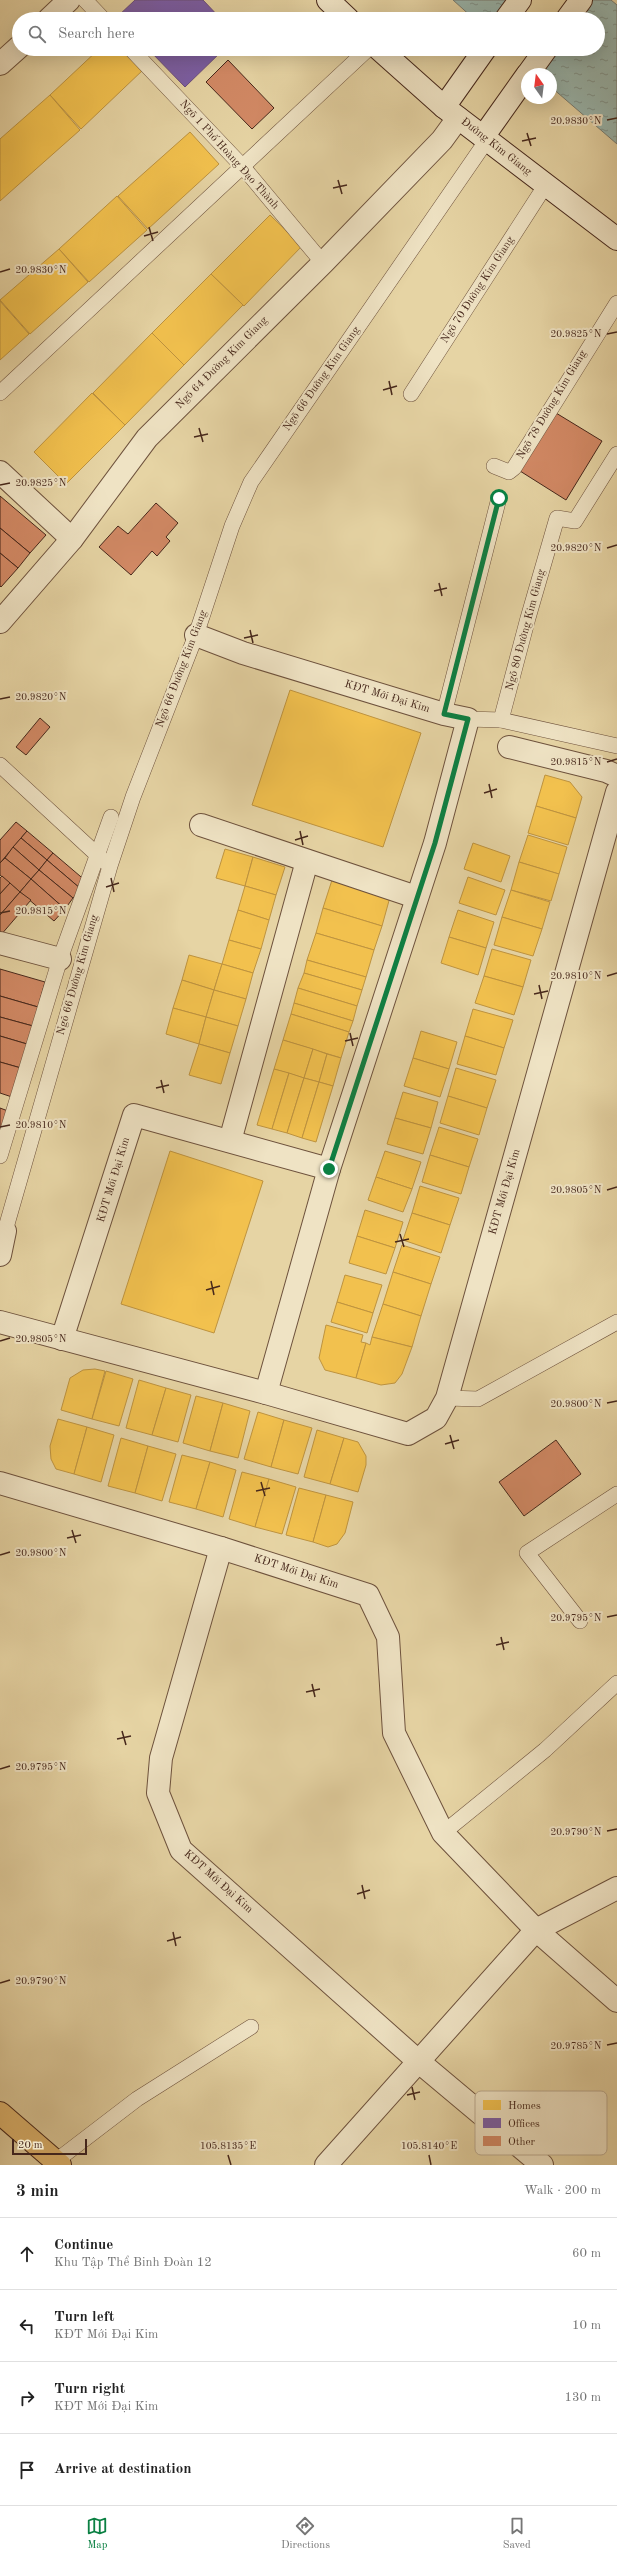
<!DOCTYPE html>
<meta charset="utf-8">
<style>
body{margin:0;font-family:"Old Standard TT",serif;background:#f6f6f6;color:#222}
.compass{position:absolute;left:521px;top:68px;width:36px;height:36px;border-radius:50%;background:#fff;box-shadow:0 4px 16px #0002;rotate:346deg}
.scale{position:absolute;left:12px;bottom:10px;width:75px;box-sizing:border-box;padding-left:4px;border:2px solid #46271b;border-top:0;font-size:11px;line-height:14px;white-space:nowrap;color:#46271b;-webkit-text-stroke:3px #efe3c4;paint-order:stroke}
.stop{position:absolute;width:12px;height:12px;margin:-9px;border:3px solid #0b8043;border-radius:50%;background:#fff}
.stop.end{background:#0b8043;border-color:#fff;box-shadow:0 1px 4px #0008}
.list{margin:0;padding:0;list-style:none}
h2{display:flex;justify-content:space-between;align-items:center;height:52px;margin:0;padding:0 16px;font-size:17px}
h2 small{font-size:13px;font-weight:400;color:#767676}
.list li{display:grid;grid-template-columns:26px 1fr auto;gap:12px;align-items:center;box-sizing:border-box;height:72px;padding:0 16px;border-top:1px solid #e0e0e0}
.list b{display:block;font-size:15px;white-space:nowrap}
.list p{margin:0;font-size:13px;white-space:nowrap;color:#767676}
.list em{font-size:13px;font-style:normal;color:#767676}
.icon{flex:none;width:22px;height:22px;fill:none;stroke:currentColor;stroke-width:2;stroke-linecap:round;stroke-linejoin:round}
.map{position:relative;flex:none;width:617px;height:2165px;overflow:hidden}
.search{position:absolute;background:#fff;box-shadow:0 4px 16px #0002;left:12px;right:12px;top:12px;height:44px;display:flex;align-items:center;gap:10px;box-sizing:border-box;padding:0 14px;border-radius:22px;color:#767676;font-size:15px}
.sheet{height:340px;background:#fff}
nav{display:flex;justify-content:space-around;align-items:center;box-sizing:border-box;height:56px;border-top:1px solid #e0e0e0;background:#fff;font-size:11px;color:#767676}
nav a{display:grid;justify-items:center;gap:2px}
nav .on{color:#0b8043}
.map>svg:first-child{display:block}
</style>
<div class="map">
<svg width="617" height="2165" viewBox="0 0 617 2165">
<defs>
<pattern id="water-ripples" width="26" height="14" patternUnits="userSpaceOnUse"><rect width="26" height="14" fill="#99b7af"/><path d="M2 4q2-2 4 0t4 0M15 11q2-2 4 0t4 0" fill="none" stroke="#7f958e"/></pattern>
</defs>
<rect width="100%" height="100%" fill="#e6d4a4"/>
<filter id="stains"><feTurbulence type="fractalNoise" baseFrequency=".005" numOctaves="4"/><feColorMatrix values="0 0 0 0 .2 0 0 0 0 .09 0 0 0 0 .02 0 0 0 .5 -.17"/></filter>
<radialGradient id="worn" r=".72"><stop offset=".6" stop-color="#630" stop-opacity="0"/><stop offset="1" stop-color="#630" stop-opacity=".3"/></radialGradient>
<!-- water -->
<path fill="url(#water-ripples)" stroke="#787d74" d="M 453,0 L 611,0 L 617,5 L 617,144 L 551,87 L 551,74 L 536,74 L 508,49 L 598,49 L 598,19 L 474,19 Z"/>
<!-- pier -->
<g fill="#e6d4a4">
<path d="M 520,0 L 581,0 L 567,19 L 506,19 Z"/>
<path d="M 506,49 L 546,49 L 530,71 Z"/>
</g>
<!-- homes -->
<g fill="#f2c14e" stroke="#be933f">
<path d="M 99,49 L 124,49 L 144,69 L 81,129 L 50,95 Z"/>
<path d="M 50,95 L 80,130 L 0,201 L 0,139 Z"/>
<path d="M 190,132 L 219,164 L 148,229 L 118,196 Z"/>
<path d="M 117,196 L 147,230 L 89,282 L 59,249 Z"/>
<path d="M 270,215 L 302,246 L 244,306 L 211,274 Z"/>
<path d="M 59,249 L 88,282 L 30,334 L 0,300 Z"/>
<path d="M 211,274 L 243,305 L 184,365 L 152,333 Z"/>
<path d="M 0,301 L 29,334 L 0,360 Z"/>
<path d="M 152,333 L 184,365 L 125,425 L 93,393 Z"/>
<path d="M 92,393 L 125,425 L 66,484 L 34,452 Z"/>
<path d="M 290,690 L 421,733 L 383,847 L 252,805 Z"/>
<path d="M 545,775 L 570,782 L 582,797 L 576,818 L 536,806 Z"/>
<path d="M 536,806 L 576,818 L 568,845 L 528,833 Z"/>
<path d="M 528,835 L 567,847 L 559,874 L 519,862 Z"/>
<path d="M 473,843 L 510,856 L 501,882 L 464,869 Z"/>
<path d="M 225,849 L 253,857 L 245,886 L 216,878 Z"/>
<path d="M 253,857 L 285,867 L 276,895 L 245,886 Z"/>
<path d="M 519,862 L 559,874 L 551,901 L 511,890 Z"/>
<path d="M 468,877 L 505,890 L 496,915 L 459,903 Z"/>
<path d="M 332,880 L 390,897 L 382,926 L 323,908 Z"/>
<path d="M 245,886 L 276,895 L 269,920 L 238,910 Z"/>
<path d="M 511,890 L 550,902 L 542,929 L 502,917 Z"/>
<path d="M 323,908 L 382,926 L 374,950 L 316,933 Z"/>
<path d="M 238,910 L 269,920 L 261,949 L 229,940 Z"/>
<path d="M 458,910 L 494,922 L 486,948 L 449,937 Z"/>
<path d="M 502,917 L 542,929 L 533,956 L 494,945 Z"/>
<path d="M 316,933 L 374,950 L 366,977 L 307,960 Z"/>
<path d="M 449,937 L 486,948 L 478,975 L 441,963 Z"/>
<path d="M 229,940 L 261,949 L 253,973 L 222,964 Z"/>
<path d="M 492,949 L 531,960 L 523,987 L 484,976 Z"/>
<path d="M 189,955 L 222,964 L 214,990 L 182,980 Z"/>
<path d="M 307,960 L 366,977 L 362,990 L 304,973 Z"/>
<path d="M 222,964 L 253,973 L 246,999 L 214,990 Z"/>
<path d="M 304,973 L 362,990 L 357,1006 L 298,988 Z"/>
<path d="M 484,976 L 523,987 L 514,1015 L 475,1003 Z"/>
<path d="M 182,980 L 214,990 L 206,1017 L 173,1008 Z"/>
<path d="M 298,988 L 357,1006 L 353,1021 L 294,1003 Z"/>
<path d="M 214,990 L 246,999 L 238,1026 L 206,1017 Z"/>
<path d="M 294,1003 L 353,1021 L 349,1032 L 291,1014 Z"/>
<path d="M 173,1008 L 206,1017 L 199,1044 L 166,1034 Z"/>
<path d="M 473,1009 L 513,1020 L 504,1048 L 465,1036 Z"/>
<path d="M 291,1014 L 349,1032 L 341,1058 L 283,1040 Z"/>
<path d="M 206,1017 L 238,1026 L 230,1053 L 199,1044 Z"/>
<path d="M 421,1031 L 457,1042 L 449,1069 L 413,1058 Z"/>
<path d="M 465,1036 L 504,1048 L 496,1075 L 457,1064 Z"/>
<path d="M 283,1040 L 313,1049 L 304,1078 L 274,1069 Z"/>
<path d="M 199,1044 L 230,1053 L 221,1084 L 189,1075 Z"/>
<path d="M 313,1049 L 327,1054 L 319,1082 L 304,1078 Z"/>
<path d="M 327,1054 L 341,1058 L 333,1086 L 319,1082 Z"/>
<path d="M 413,1058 L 449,1069 L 440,1097 L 404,1086 Z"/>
<path d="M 456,1068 L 496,1080 L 487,1108 L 448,1096 Z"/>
<path d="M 274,1069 L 289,1073 L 272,1129 L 257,1125 Z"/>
<path d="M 289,1073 L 304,1078 L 287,1133 L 272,1129 Z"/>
<path d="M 304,1078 L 319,1082 L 302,1138 L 287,1133 Z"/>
<path d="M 319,1082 L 333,1086 L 316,1142 L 302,1138 Z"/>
<path d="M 403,1092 L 438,1102 L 431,1128 L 395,1118 Z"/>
<path d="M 448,1096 L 487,1108 L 479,1135 L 440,1123 Z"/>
<path d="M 395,1118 L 431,1128 L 423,1154 L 387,1144 Z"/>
<path d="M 439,1127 L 478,1139 L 469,1167 L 430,1155 Z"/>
<path d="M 170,1151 L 263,1181 L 214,1333 L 121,1304 Z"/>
<path d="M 385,1151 L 421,1162 L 412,1189 L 376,1177 Z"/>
<path d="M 430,1155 L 469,1167 L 461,1194 L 422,1182 Z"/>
<path d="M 376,1177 L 412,1189 L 403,1212 L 368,1200 Z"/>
<path d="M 420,1186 L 459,1198 L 450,1225 L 412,1213 Z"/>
<path d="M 365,1210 L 403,1222 L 395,1248 L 357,1236 Z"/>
<path d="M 412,1213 L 450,1225 L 441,1253 L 403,1240 Z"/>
<path d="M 357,1236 L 395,1248 L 386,1274 L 349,1263 Z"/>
<path d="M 402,1245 L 440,1257 L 431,1284 L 393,1272 Z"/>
<path d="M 393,1272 L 431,1284 L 421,1316 L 383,1304 Z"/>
<path d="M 345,1275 L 382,1285 L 373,1313 L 337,1302 Z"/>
<path d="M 337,1302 L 373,1313 L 367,1333 L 331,1322 Z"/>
<path d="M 383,1304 L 421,1316 L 412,1347 L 372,1337 Z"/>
<path d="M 326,1325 L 363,1335 L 361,1342 L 366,1343 L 356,1378 L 325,1370 L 319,1358 Z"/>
<path d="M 372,1337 L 412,1347 L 402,1374 L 395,1383 L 381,1385 L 356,1378 L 366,1343 L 370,1345 Z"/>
<path d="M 95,1369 L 105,1371 L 92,1419 L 61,1410 L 70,1378 L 83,1370 Z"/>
<path d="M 106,1371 L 133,1379 L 119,1426 L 92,1419 Z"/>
<path d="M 139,1380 L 166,1388 L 152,1435 L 126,1428 Z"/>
<path d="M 166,1388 L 191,1395 L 178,1442 L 152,1435 Z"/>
<path d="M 196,1396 L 223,1403 L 210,1451 L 183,1443 Z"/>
<path d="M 223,1403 L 250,1411 L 238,1458 L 210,1451 Z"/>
<path d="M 258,1412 L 284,1420 L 271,1467 L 244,1459 Z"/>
<path d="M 58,1419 L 87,1427 L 74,1474 L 56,1469 L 51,1459 L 50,1446 Z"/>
<path d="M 284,1420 L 312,1428 L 298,1474 L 271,1467 Z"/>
<path d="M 87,1427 L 114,1435 L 101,1482 L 74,1474 Z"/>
<path d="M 317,1430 L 344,1438 L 330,1484 L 304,1477 Z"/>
<path d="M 121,1438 L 148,1446 L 135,1493 L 108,1486 Z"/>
<path d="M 344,1438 L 358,1442 L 366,1456 L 366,1465 L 358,1492 L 330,1484 Z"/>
<path d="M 148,1446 L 176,1454 L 162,1501 L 135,1493 Z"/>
<path d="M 182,1455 L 210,1462 L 196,1509 L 169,1502 Z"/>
<path d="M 210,1462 L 236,1470 L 223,1517 L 196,1509 Z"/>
<path d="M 242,1472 L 269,1479 L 255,1527 L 229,1519 Z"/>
<path d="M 269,1479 L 296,1487 L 282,1534 L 255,1527 Z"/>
<path d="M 299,1488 L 326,1495 L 313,1542 L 286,1535 Z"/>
<path d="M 326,1495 L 353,1502 L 345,1533 L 337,1544 L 328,1547 L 313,1542 Z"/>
</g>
<!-- offices -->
<g fill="#7b5ea7" stroke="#6b4e7d">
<path d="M 135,0 L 203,0 L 221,19 L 119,19 L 117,17 Z"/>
<path d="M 148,49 L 224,49 L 185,87 Z"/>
</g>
<!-- building -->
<g fill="#d28965" stroke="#46271b">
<path d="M 228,60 L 274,108 L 252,129 L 206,82 Z"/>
<path d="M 556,413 L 602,441 L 566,500 L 520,471 Z"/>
<path d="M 0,496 L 46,535 L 30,553 L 0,528 Z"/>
<path d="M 156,503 L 178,523 L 166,537 L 170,541 L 157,556 L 152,551 L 131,575 L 99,547 L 118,526 L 128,534 Z"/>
<path d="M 0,528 L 30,553 L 18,568 L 0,553 Z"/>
<path d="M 0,553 L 18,568 L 1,587 L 0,586 Z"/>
<path d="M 40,718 L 50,727 L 26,755 L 16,747 Z"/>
<path d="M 16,822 L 27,831 L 0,863 L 0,840 Z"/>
<path d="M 27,831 L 53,853 L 47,860 L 21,838 Z"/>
<path d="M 21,838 L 47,860 L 39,870 L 13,847 Z"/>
<path d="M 13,847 L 39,870 L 31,879 L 5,858 Z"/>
<path d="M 53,853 L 87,882 L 81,889 L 47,860 Z"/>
<path d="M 5,858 L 31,879 L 20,892 L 0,875 L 0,863 Z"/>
<path d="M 47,860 L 81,889 L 73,898 L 39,870 Z"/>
<path d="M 39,870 L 73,898 L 65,909 L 31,879 Z"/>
<path d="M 2,876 L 10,883 L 0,894 L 0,878 Z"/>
<path d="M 31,879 L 65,909 L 54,921 L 20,892 Z"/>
<path d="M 10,883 L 20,892 L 0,915 L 0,894 Z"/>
<path d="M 20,892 L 31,900 L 0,936 L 0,915 Z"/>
<path d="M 0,969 L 45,982 L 38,1007 L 0,996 Z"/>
<path d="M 0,996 L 38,1007 L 33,1026 L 0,1017 Z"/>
<path d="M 0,1017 L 33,1026 L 27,1044 L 0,1036 Z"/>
<path d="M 0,1036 L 27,1044 L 21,1068 L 0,1062 Z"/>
<path d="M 0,1062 L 21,1068 L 12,1097 L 0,1093 Z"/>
<path d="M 0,1108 L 8,1111 L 0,1138 Z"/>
<path d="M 556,1440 L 581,1474 L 524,1516 L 499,1482 Z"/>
</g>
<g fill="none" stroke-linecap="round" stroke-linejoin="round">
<!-- lane casing -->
<g stroke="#6e523d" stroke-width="16">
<g id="lane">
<path d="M 85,0 L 103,19"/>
<path d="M 131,49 L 243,167 L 323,263"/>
<path d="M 0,393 L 368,49"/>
<path d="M 411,394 L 545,186"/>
<path d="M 494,466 L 509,472 L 514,468 L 617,303"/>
<path d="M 444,714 L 499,498"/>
<path d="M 468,719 L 501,720 L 617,746"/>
<path d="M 501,720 L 528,618 L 557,518 L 575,521 L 617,454"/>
<path d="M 0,765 L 105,862"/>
<path d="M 0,1156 L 60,959 L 111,817"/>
<path d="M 0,1229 L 5,1231 L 110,866 L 133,797 L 196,635 L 232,526 L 251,482 L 487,140"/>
<path d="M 447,1398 L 478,1399 L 617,1322"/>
<path d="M 580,1621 L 527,1553 L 617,1494"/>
<path d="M 443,1833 L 545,1750 L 617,1683"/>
<path d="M 56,2161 L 137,2099 L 251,2027"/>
</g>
</g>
<!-- street casing -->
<g stroke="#6e523d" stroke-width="24">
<g id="street">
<path d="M 49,19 L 69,0"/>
<path d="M 0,64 L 19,47"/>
<path d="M 0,472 L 72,539"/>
<path d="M 0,622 L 72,539 L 147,438 L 323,263 L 442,140 L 458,118"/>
<path d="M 196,635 L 243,653 L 444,714 L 468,719 L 435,843 L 329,1169 L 266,1393"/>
<path d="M 509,747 L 606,771 L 617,776"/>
<path d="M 201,825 L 416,897"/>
<path d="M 0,943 L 60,959"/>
<path d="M 230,1141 L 307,861"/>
<path d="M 0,1255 L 5,1231"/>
<path d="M 0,1322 L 266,1393 L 408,1434 L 436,1418 L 447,1398 L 617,792"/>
<path d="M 62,1339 L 134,1115 L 329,1169"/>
<path d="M 0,1483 L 221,1548 L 368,1595 L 388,1637 L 394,1733 L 443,1833 L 536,1930 L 617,2001"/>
<path d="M 221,1548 L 161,1758 L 158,1793 L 181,1850 L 418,2061 L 542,2165"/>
<path d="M 326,2165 L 536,1930 L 617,1888"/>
</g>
</g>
<!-- secondary casing -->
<g stroke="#46271b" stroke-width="24">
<g id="secondary">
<path d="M 328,0 L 348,19"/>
<path d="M 506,19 L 520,0"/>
<path d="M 567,19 L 581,0"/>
<path d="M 379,49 L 444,107 L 617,239"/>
<path d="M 528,74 L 546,49"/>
<path d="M 444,107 L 485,49"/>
<path d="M 483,137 L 527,75"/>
</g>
</g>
<!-- primary casing -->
<g stroke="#46271b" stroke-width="24">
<path id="primary" d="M 0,2113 L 60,2165"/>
</g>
<!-- lane -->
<use href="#lane" stroke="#efe3c4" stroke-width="15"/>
<!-- street -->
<use href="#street" stroke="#efe3c4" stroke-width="22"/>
<!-- secondary -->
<use href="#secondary" stroke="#efe3c4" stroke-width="22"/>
<!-- primary -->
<use href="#primary" stroke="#e3ba72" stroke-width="22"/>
</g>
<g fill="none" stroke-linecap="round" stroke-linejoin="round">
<!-- route -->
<path stroke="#0b8043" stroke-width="5" d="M 329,1169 L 435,843 L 468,719 L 444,714 L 499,498"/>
</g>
<!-- ticks -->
<path fill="none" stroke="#46271b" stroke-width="1.5" d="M 607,120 L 617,118M 527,133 L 531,146M 522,141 L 536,138M 338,180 L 342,194M 333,188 L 347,185M 149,227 L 153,241M 144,236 L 158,232M 0,272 L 10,269M 607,334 L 617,332M 389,381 L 392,395M 383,390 L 397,386M 199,428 L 203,442M 194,437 L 208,434M 0,485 L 10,483M 607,548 L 617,545M 439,583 L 442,596M 434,591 L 447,588M 250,630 L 253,643M 244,638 L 258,635M 0,699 L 10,697M 607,762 L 617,759M 489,784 L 492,798M 484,793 L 497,789M 300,831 L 303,845M 295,840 L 308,836M 111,878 L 114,892M 106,887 L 119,883M 0,913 L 10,911M 607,976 L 617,973M 539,985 L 542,999M 534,994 L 548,991M 350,1033 L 353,1046M 345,1041 L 358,1038M 161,1080 L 164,1093M 156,1088 L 169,1085M 0,1127 L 10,1125M 607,1190 L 617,1187M 400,1234 L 404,1247M 395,1242 L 409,1239M 211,1281 L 214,1295M 206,1290 L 220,1286M 0,1341 L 10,1338M 607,1403 L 617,1401M 450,1435 L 454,1449M 445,1444 L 459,1440M 261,1482 L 265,1496M 256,1491 L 270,1488M 72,1530 L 76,1543M 67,1538 L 81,1535M 0,1555 L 10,1552M 607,1617 L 617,1615M 501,1637 L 504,1650M 496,1645 L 509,1642M 312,1684 L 315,1697M 306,1692 L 320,1689M 122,1731 L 126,1745M 117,1739 L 131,1736M 0,1769 L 10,1766M 607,1831 L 617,1829M 362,1885 L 365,1899M 357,1894 L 370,1890M 173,1932 L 176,1946M 167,1941 L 181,1937M 0,1983 L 10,1980M 607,2045 L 617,2043M 412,2087 L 415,2100M 407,2095 L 420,2092M 228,2155 L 231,2165M 429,2155 L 431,2165"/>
<g text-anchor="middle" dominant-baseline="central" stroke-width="4" stroke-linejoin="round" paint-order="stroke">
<!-- street labels -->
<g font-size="11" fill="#46271b" stroke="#efe3c4">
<text transform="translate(496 147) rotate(38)">Đường Kim Giang</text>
<text transform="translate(229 155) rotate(48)">Ngõ 1 Phố Hoàng Đạo Thành</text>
<text transform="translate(478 290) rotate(-57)">Ngõ 70 Đường Kim Giang</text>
<text transform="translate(222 363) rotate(-45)">Ngõ 64 Đường Kim Giang</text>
<text transform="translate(322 379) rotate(-55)">Ngõ 66 Đường Kim Giang</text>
<text transform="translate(552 405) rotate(-59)">Ngõ 78 Đường Kim Giang</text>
<text transform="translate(526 630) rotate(-75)">Ngõ 80 Đường Kim Giang</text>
<text transform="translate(182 669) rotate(-69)">Ngõ 66 Đường Kim Giang</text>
<text transform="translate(387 697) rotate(17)">KĐT Mới Đại Kim</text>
<text transform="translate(78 975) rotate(-74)">Ngõ 66 Đường Kim Giang</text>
<text transform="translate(114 1180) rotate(-73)">KĐT Mới Đại Kim</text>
<text transform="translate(505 1192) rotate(-74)">KĐT Mới Đại Kim</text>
<text transform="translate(296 1572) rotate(18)">KĐT Mới Đại Kim</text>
<text transform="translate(218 1882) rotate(42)">KĐT Mới Đại Kim</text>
</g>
</g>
<!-- legend -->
<rect x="475" y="2091" width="132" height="64" rx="6" fill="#efe3c4" stroke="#bcab91" stroke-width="1"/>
<rect x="483" y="2100" width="18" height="10" fill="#f2c14e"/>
<rect x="483" y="2118" width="18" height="10" fill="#7b5ea7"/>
<rect x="483" y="2136" width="18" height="10" fill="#d28965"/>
<g font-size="11" fill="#46271b">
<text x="508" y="2109">Homes</text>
<text x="508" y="2127">Offices</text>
<text x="508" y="2145">Other</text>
</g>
<g font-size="10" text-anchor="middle" fill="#46271b" stroke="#efe3c4" stroke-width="4" stroke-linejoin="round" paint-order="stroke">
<text x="576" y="124">20.9830°N</text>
<text x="41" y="273">20.9830°N</text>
<text x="576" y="337">20.9825°N</text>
<text x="41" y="486">20.9825°N</text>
<text x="576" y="551">20.9820°N</text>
<text x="41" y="700">20.9820°N</text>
<text x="576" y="765">20.9815°N</text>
<text x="41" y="914">20.9815°N</text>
<text x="576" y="979">20.9810°N</text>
<text x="41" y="1128">20.9810°N</text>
<text x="576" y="1193">20.9805°N</text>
<text x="41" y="1342">20.9805°N</text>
<text x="576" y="1407">20.9800°N</text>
<text x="41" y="1556">20.9800°N</text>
<text x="576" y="1621">20.9795°N</text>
<text x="41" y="1770">20.9795°N</text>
<text x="576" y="1835">20.9790°N</text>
<text x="41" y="1984">20.9790°N</text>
<text x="576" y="2049">20.9785°N</text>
<text x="228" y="2149">105.8135°E</text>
<text x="429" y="2149">105.8140°E</text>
</g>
<rect width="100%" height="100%" filter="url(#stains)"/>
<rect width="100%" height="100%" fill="url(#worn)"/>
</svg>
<svg class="compass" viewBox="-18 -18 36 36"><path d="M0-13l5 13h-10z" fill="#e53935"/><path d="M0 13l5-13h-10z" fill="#767676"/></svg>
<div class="scale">20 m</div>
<div class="stop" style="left:499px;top:498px"></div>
<div class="stop end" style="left:329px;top:1169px"></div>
<div class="search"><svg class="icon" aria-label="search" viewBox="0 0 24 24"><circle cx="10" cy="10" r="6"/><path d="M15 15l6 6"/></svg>Search here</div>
</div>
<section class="sheet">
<h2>3 min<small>Walk · 200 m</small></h2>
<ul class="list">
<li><svg class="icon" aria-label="ahead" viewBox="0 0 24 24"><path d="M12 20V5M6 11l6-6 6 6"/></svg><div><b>Continue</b><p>Khu Tập Thể Binh Đoàn 12</p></div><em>60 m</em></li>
<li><svg class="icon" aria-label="left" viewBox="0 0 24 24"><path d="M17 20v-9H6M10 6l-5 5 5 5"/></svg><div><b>Turn left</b><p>KĐT Mới Đại Kim</p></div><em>10 m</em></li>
<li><svg class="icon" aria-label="right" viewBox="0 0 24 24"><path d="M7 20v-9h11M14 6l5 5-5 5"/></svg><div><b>Turn right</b><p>KĐT Mới Đại Kim</p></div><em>130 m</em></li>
<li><svg class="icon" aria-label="arrive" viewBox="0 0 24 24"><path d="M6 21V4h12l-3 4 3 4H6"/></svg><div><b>Arrive at destination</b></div></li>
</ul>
</section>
<nav>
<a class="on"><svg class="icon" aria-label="map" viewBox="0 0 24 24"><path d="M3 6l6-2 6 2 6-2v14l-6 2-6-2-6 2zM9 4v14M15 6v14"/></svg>Map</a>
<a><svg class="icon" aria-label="directions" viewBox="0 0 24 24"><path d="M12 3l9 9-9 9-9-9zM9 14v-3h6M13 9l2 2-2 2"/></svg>Directions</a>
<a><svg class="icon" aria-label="saved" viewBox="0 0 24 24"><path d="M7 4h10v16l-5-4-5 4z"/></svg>Saved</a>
</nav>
